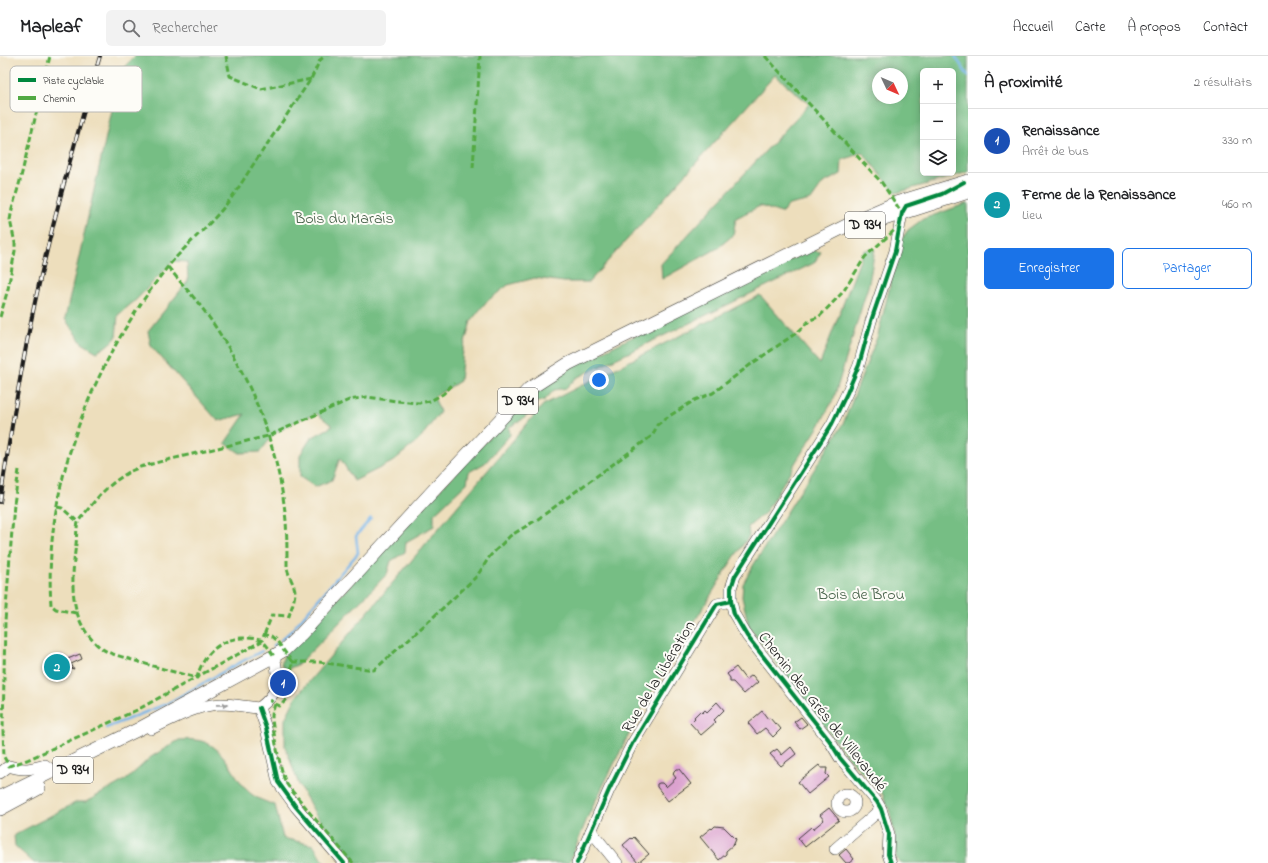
<!DOCTYPE html>
<html lang="fr">
<meta charset="utf-8">
<style>
body{margin:0;font-family:"Indie Flower",sans-serif;background:#f2f2f2;color:#202124}
.controls{position:absolute;right:12px;top:12px;display:grid;overflow:hidden;border-radius:6px;box-shadow:0 2px 10px #0003}
.controls button{width:36px;height:36px;display:grid;place-items:center;padding:0;border:0;border-bottom:1px solid #e0e0e0;background:#fff;color:#202124;font:20px sans-serif}
.compass{position:absolute;left:872px;top:12px;width:36px;height:36px;border-radius:50%;background:#fff;box-shadow:0 2px 10px #0003;rotate:134deg}
.you{position:absolute;left:599px;top:324px;width:14px;height:14px;margin:-10px;border:3px solid #fff;border-radius:50%;background:#1a73e8;box-shadow:0 0 0 6px #1a73e833}
.badge{display:grid;place-items:center;width:26px;height:26px;border-radius:50%;background:#1a73e8;color:#fff;font-size:13px;font-weight:700}
.pin{position:absolute;translate:-50% -50%;border:2px solid #fff;box-shadow:0 1px 4px #0006}
.list{margin:0;padding:0;list-style:none}
h2{display:flex;justify-content:space-between;align-items:center;height:52px;margin:0;padding:0 16px;font-size:17px}
h2 small{font-size:13px;font-weight:400;color:#757577}
.list li{display:grid;grid-template-columns:26px 1fr auto;gap:12px;align-items:center;box-sizing:border-box;height:64px;padding:0 16px;border-top:1px solid #e0e0e0}
.list b{display:block;font-size:15px;white-space:nowrap}
.list p{margin:0;font-size:13px;white-space:nowrap;color:#757577}
.list em{font-size:13px;font-style:normal;color:#757577}
.actions{display:flex;gap:8px;padding:12px 16px}
.actions a{flex:1;padding:9px 0;border:1px solid #1a73e8;border-radius:6px;text-align:center;font-size:14px;color:#1a73e8}
.actions .main{background:#1a73e8;color:#fff}
.icon{flex:none;width:22px;height:22px;fill:none;stroke:currentColor;stroke-width:2;stroke-linecap:round;stroke-linejoin:round}
.map{position:relative;flex:none;width:968px;height:807px;overflow:hidden}
header{display:flex;align-items:center;gap:24px;box-sizing:border-box;height:56px;padding:0 20px;background:#fff;border-bottom:1px solid #e0e0e0}
header strong{font-size:19px}
nav{display:flex;gap:22px;margin-inline-start:auto;font-size:14px}
.search{width:280px;height:36px;background:#f2f2f2;display:flex;align-items:center;gap:10px;box-sizing:border-box;padding:0 14px;border-radius:6px;color:#757577;font-size:15px}
main{display:flex}
aside{flex:1;background:#fff}
.map>svg:first-child{display:block}
</style>
<header>
<strong>Mapleaf</strong>
<div class="search"><svg class="icon" aria-label="search" viewBox="0 0 24 24"><circle cx="10" cy="10" r="6"/><path d="M15 15l6 6"/></svg>Rechercher</div>
<nav><a>Accueil</a><a>Carte</a><a>À propos</a><a>Contact</a></nav>
</header>
<main>
<div class="map">
<svg width="968" height="807" viewBox="0 0 968 807">
<rect width="100%" height="100%" fill="#fdfcf7"/>
<filter id="ink" filterUnits="userSpaceOnUse"><feTurbulence type="fractalNoise" baseFrequency=".025" numOctaves="2"/><feDisplacementMap in="SourceGraphic" scale="8" xChannelSelector="R" yChannelSelector="G"/><feConvolveMatrix kernelMatrix="1 2 1 2 8 2 1 2 1" color-interpolation-filters="sRGB"/></filter>
<filter id="wash" filterUnits="userSpaceOnUse"><feTurbulence type="fractalNoise" baseFrequency=".012" numOctaves="4" result="noise"/><feDisplacementMap in="SourceGraphic" scale="16" xChannelSelector="R" yChannelSelector="G"/><feGaussianBlur stdDeviation="0.9" result="paint"/><feColorMatrix in="noise" values="0 0 0 0 0 0 0 0 0 0 0 0 0 0 0 0 0 1.4 0 .05"/><feComposite in="paint" operator="in"/></filter>
<g filter="url(#wash)">
<rect width="100%" height="100%" fill="#eddebc"/>
<!-- forest -->
<g fill="#76be84" stroke="#496d50" fill-rule="evenodd">
<path d="M 135,0 L 968,0 L 968,116 L 896,137 L 862,96 L 851,101 L 842,104 L 841,118 L 823,127 L 811,144 L 789,149 L 781,157 L 760,150 L 736,162 L 733,179 L 718,192 L 662,223 L 661,208 L 809,48 L 775,19 L 589,226 L 564,226 L 535,222 L 508,229 L 486,246 L 471,265 L 463,294 L 460,325 L 434,341 L 440,356 L 419,384 L 392,406 L 354,425 L 340,402 L 332,424 L 315,431 L 300,421 L 300,399 L 311,382 L 333,370 L 317,358 L 298,364 L 274,378 L 260,396 L 240,397 L 225,387 L 245,358 L 218,365 L 151,290 L 148,275 L 188,225 L 187,206 L 173,205 L 137,243 L 118,259 L 116,282 L 105,291 L 97,296 L 82,287 L 65,263 L 121,14 ZM 923,15 L 953,15 L 953,117 L 923,117 ZM 878,18 L 902,18 L 902,42 L 878,42 Z"/>
<path d="M 968,147 L 968,807 L 899,807 L 896,801 L 894,775 L 890,756 L 882,737 L 847,700 L 749,571 L 742,541 L 743,528 L 754,508 L 843,368 L 878,279 L 901,184 L 908,174 L 923,163 Z"/>
<path d="M 875,193 L 869,227 L 834,342 L 819,370 L 797,404 L 765,457 L 748,471 L 749,480 L 731,506 L 643,650 L 589,758 L 569,807 L 357,807 L 316,759 L 299,729 L 285,690 L 285,663 L 296,641 L 543,349 L 760,239 L 820,308 L 864,194 Z"/>
<path d="M 810,194 L 821,196 L 814,207 L 576,322 L 567,332 L 554,334 L 545,344 L 531,348 C 530,361 519,366 509,371 L 510,379 L 485,407 L 469,416 L 467,427 L 434,458 L 434,470 L 406,486 L 405,496 L 391,505 L 387,518 L 299,608 L 286,614 L 281,608 L 284,599 L 519,350 L 538,334 L 567,313 Z"/>
<path d="M 179,684 C 184,684 190,683 195,684 C 223,686 231,717 247,734 C 254,742 266,746 275,749 L 283,782 L 313,789 L 325,807 L 34,807 L 15,790 L 14,779 L 77,746 L 86,746 L 127,723 L 151,701 Z"/>
</g>
<g fill="none" stroke-linecap="round" stroke-linejoin="round">
<!-- stream -->
<g stroke="#76b5ea" stroke-width="2.5">
<path d="M 955,0 L 968,20"/>
<path d="M 281,584 L 291,575 L 358,497 L 356,480 L 371,462"/>
<path d="M 273,590 L 276,588"/>
<path d="M 106,672 L 166,648 L 237,608 L 262,595"/>
</g>
</g>
<g id="blocks">
<!-- building -->
<g fill="#dba2cf">
<path d="M 62,598 L 65,604 L 80,598 L 82,603 L 71,608 L 74,613 L 67,611 L 52,618 L 45,607 Z"/>
<path d="M 736,611 L 746,624 L 752,619 L 758,626 L 744,638 L 733,626 L 730,626 L 730,622 L 727,618 Z"/>
<path d="M 717,646 L 724,654 L 714,664 L 716,666 L 701,679 L 690,667 L 695,662 L 694,661 L 700,655 L 702,657 L 705,654 L 707,656 Z"/>
<path d="M 762,655 L 768,663 L 770,662 L 775,668 L 776,667 L 781,673 L 773,681 L 765,672 L 757,678 L 748,667 Z"/>
<path d="M 801,661 L 807,668 L 800,673 L 794,666 Z"/>
<path d="M 791,691 L 796,698 L 781,710 L 770,698 L 777,693 L 782,699 Z"/>
<path d="M 819,709 L 821,712 L 827,712 L 826,718 L 829,721 L 808,738 L 798,726 Z"/>
<path d="M 676,713 L 679,713 L 691,728 L 668,745 L 657,731 L 657,728 L 659,727 L 662,727 L 666,731 L 676,722 L 673,718 L 674,715 Z"/>
<path d="M 829,752 L 839,764 L 805,791 L 798,782 L 811,771 L 813,773 L 824,764 L 820,759 Z"/>
<path d="M 715,770 L 724,771 L 736,783 L 734,788 L 726,795 L 726,798 L 719,804 L 700,781 L 711,772 L 712,773 Z"/>
<path d="M 634,781 L 649,798 L 638,807 L 623,789 L 631,782 L 632,783 Z"/>
<path d="M 846,793 L 854,803 L 849,807 L 846,807 L 839,799 Z"/>
</g>
</g>
</g>
<g filter="url(#ink)">
<use href="#blocks" fill-opacity="0" stroke="#3b3934" stroke-width="1"/>
<g fill="none" stroke-linecap="round" stroke-linejoin="round">
<!-- minor casing -->
<g stroke="#3b3934" stroke-width="12">
<g id="minor">
<path d="M 259,652 L 266,672 L 278,726 L 296,751 L 344,807"/>
<path d="M 151,673 C 173,663 196,649 221,648 C 233,648 247,651 259,652 C 280,636 280,626 274,600"/>
<path d="M 0,717 L 9,710 C 24,715 31,713 45,709 L 53,715"/>
<circle cx="846" cy="747" r="9"/>
<path d="M 591,775 L 617,807"/>
<path d="M 835,793 L 881,753"/>
<path d="M 577,807 L 609,734 L 632,688 L 717,548 L 731,545"/>
<path d="M 891,807 L 888,798 L 889,778 L 881,753 L 877,746 L 840,702 L 829,684 L 747,580 L 734,558 L 731,545 L 731,532 L 735,520 L 832,368 L 847,337 L 859,309 L 871,265 L 895,195 L 902,157 L 905,152"/>
</g>
</g>
<!-- major casing -->
<g stroke="#3b3934" stroke-width="14">
<g id="major">
<path d="M 856,172 L 968,136"/>
<path d="M 0,741 L 139,673 L 274,600 L 284,594 L 301,578 L 432,436 L 529,333 L 568,308 L 866,160 L 896,147 L 968,125"/>
<path d="M 0,753 L 39,732"/>
</g>
</g>
<!-- minor -->
<use href="#minor" stroke="#fff" stroke-width="11"/>
<!-- major -->
<use href="#major" stroke="#fff" stroke-width="13"/>
<!-- rail casing -->
<g stroke="#1c1c1c" stroke-width="4">
<path id="rail" d="M 0,446 C 10,379 21,312 35,246 C 53,163 76,81 100,0"/>
</g>
<!-- rail -->
<use href="#rail" stroke="#fdfcf7" stroke-width="2.5" stroke-dasharray="8" stroke-linecap="butt"/>
<!-- quiet -->
<g stroke="#52a943" stroke-width="3" stroke-dasharray="6 3" stroke-linecap="butt">
<path d="M 226,0 L 230,20 L 261,33 L 311,23"/>
<path d="M 765,0 L 882,127 L 902,157"/>
<path d="M 473,112 L 480,0"/>
<path d="M 168,211 C 181,227 196,243 208,260 C 251,321 279,391 286,465 C 287,480 287,495 287,510 C 287,519 295,528 295,536 C 295,543 291,553 289,560 L 272,559 L 264,579"/>
<path d="M 0,261 L 8,233 L 15,195 L 15,187 L 10,164 L 12,153 L 20,125 L 50,0"/>
<path d="M 19,414 L 14,448 L 5,565 L 3,674 L 4,701 L 9,710 L 27,704 L 137,654 L 262,585 L 264,579 L 271,580 L 277,585 L 292,606 L 291,634 L 287,643 L 280,650 L 275,648 L 270,644"/>
<path d="M 131,415 L 140,411 L 163,405 L 268,380 L 349,344 L 367,341 L 397,345 L 419,347 L 430,345 L 443,338 L 454,327"/>
<path d="M 129,416 C 108,429 100,438 85,457 C 83,460 79,463 78,467 C 76,473 77,481 76,488 C 71,525 68,566 101,592 C 109,598 120,600 129,603 C 152,610 174,616 197,622 C 202,600 219,583 242,582 C 248,582 254,582 260,584 C 266,586 270,595 274,600"/>
<path d="M 57,451 L 62,452 L 78,466"/>
<path d="M 76,557 L 56,553 L 51,549 C 43,428 93,307 166,213 C 185,189 210,170 228,146 C 238,134 246,119 255,106 C 274,78 292,51 311,23 L 320,4 L 325,0"/>
<path d="M 292,606 L 319,606 L 374,614 L 429,565 L 477,520 L 490,500 L 510,480 L 538,463 L 653,379 L 657,369 L 666,362 L 695,344 L 713,337 L 750,309 L 799,275 L 810,264 L 819,261 L 843,236 L 865,201 L 899,170"/>
<path d="M 275,648 C 274,652 272,656 272,660 C 272,672 281,717 286,727 C 293,738 303,746 309,756 L 353,807"/>
</g>
<!-- cycleway casing -->
<g stroke="#fdfcf7" stroke-width="6">
<g id="cycleway">
<path d="M 259,652 L 266,672 L 278,726 L 296,751 L 344,807"/>
<path d="M 577,807 L 609,734 L 632,688 L 717,548 L 731,545"/>
<path d="M 891,807 L 888,798 L 889,778 L 881,753 L 877,746 L 840,702 L 829,684 L 747,580 L 734,558 L 731,545 L 731,532 L 735,520 L 832,368 L 847,337 L 859,309 L 871,265 L 895,195 L 902,157 L 906,150 L 942,138 L 964,126"/>
</g>
</g>
<!-- cycleway -->
<use href="#cycleway" stroke="#00873e" stroke-width="4"/>
</g>
<!-- one-way arrows -->
<defs><path id="oneway-solid" d="M-6-.8H1V-3.2L6.5 0L1 3.2V.8H-6Z"/></defs>
<use fill="#999" href="#oneway-solid" transform="translate(222 649) rotate(1)"/>
</g>
<g text-anchor="middle" dominant-baseline="central" stroke-width="4" stroke-linejoin="round" paint-order="stroke">
<!-- shield labels -->
<g fill="#fdfcf7" stroke="#605f5e" stroke-width="1">
<rect x="845" y="156" width="40" height="26" rx="3"/>
<rect x="498" y="332" width="40" height="26" rx="3"/>
<rect x="53" y="701" width="40" height="26" rx="3"/>
</g>
<g font-size="15" font-weight="bold" fill="#1c1c1c">
<text x="865" y="169">D 934</text>
<text x="518" y="345">D 934</text>
<text x="73" y="714">D 934</text>
</g>
<!-- park labels -->
<g font-size="16" fill="#466149" stroke="#fdfcf7">
<text x="344" y="163">Bois du Marais</text>
<text x="861" y="539">Bois de Brou</text>
</g>
<!-- street labels -->
<g font-size="16" fill="#1c1c1c" stroke="#fdfcf7">
<text transform="translate(659 621) rotate(-59)">Rue de la Libération</text>
<text transform="translate(822 656) rotate(52)">Chemin des Grés de Villevaudé</text>
</g>
</g>
<!-- legend -->
<rect x="10" y="10" width="132" height="46" rx="6" fill="#fdfcf7" stroke="#bab9b5" stroke-width="1"/>
<rect x="18" y="22" width="18" height="4" fill="#00873e"/>
<rect x="18" y="40" width="18" height="4" fill="#52a943"/>
<g font-size="11" fill="#1c1c1c">
<text x="43" y="28">Piste cyclable</text>
<text x="43" y="46">Chemin</text>
</g>
</svg>
<div class="controls">
<button>+</button>
<button>−</button>
<button><svg class="icon" aria-label="layers" viewBox="0 0 24 24"><path d="M12 4l9 5-9 5-9-5zM3 14l9 5 9-5"/></svg></button>
</div>
<svg class="compass" viewBox="-18 -18 36 36"><path d="M0-13l5 13h-10z" fill="#e53935"/><path d="M0 13l5-13h-10z" fill="#757577"/></svg>
<div class="you"></div>
<div class="pin badge" style="left:283px;top:627px;background:#1a4fb4">1</div>
<div class="pin badge" style="left:57px;top:611px;background:#0f9aa8">2</div>
</div>
<aside>
<h2>À proximité<small>2 résultats</small></h2>
<ul class="list">
<li><span class="badge" style="background:#1a4fb4">1</span><div><b>Renaissance</b><p>Arrêt de bus</p></div><em>330 m</em></li>
<li><span class="badge" style="background:#0f9aa8">2</span><div><b>Ferme de la Renaissance</b><p>Lieu</p></div><em>460 m</em></li>
</ul>
<div class="actions"><a class="main">Enregistrer</a><a>Partager</a></div>
</aside>
</main>
